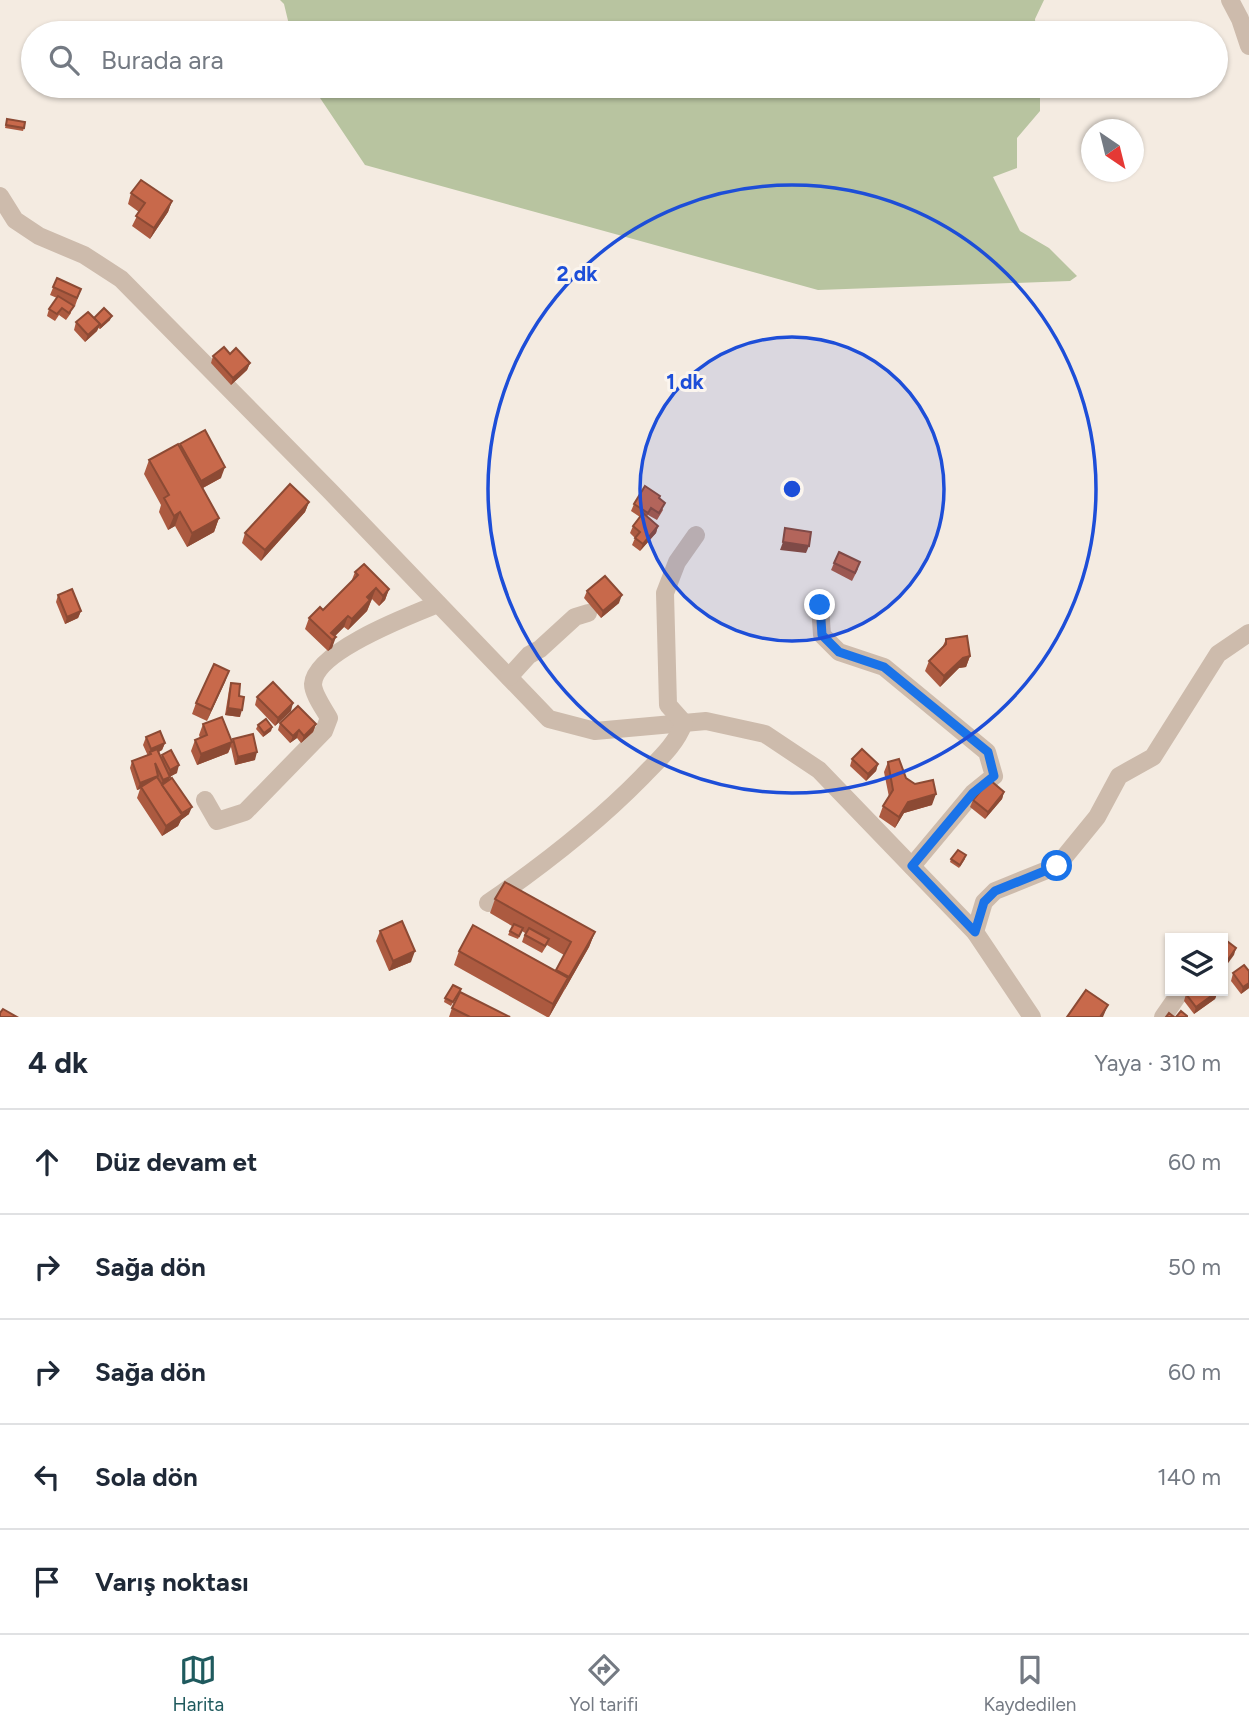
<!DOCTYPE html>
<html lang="tr">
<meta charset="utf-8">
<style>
body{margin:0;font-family:Figtree,sans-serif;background:#f2f2f3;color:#1f2937}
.controls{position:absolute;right:21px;bottom:21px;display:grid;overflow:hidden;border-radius:0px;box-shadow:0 2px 5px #0004}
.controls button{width:63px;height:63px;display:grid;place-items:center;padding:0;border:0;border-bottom:2px solid #e0e1e3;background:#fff;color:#1f2937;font:35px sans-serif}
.compass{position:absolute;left:1081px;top:119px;width:63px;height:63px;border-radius:50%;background:#fff;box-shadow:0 2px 5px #0004;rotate:145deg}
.stop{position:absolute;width:21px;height:21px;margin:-16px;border:5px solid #1a73e8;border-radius:50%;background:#fff}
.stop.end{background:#1a73e8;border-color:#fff;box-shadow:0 2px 7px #0008}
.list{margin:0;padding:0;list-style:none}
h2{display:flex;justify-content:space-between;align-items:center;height:91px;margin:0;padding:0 28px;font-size:30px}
h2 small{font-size:23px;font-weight:400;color:#747a83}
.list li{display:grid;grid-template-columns:46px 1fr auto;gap:21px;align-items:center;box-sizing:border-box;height:105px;padding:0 28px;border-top:2px solid #e0e1e3}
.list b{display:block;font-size:26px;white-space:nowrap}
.list em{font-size:23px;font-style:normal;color:#747a83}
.icon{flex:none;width:38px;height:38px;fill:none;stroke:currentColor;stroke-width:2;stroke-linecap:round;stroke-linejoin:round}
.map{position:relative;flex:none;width:1249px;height:1017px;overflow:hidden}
.search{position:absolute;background:#fff;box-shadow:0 2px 5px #0004;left:21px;right:21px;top:21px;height:77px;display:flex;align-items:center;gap:18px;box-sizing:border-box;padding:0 24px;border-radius:38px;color:#747a83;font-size:26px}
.sheet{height:616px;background:#fff}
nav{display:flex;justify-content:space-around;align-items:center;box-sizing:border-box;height:98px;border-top:2px solid #e0e1e3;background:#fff;font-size:19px;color:#747a83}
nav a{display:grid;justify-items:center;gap:4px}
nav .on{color:#1f5a5e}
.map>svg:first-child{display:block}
</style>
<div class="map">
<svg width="1249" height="1017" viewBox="0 0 1249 1017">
<rect width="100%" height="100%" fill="#f4ebe1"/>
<!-- green -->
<g fill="#b8c4a0">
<path d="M 280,0 L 1044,0 L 1035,19 L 1036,33 L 291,33 L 284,4 Z"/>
<path d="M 312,86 L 1040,86 L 1040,111 L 1017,138 L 1017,168 L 993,177 L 1020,231 L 1049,248 L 1077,276 L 1070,281 L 818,290 L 365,165 Z"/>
</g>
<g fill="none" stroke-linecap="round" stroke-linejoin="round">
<!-- minor -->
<g stroke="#cdbbac" stroke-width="18">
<path d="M 1230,0 L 1240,19 L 1249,46"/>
<path d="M 0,196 L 15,220 L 39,236 L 84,255 L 121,279 L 330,491 L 549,719 L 595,731 L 706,721 L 765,734 L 819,770 L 975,932 L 1032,1017"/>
<path d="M 820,605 L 822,635 L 839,652 L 884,667 L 987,752 L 994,776 L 973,793 L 912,866"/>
<path d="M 509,677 L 529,655 L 540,649 L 575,617 L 588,613"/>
<path d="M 205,800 L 217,821 L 245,812 L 324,731 L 329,718 C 324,709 313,694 313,684 C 315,651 411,615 438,604"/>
<path d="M 488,903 C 543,865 595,825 642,777 C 659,759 675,746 684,723 L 668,705 L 665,593 L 677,562 L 696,535"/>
<path d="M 975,932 L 984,902 L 995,891 L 1057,866 L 1097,817 L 1119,776 L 1153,757 L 1218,654 L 1249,633"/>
<path d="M 1163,1017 L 1181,991"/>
</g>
</g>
<!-- wall -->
<g fill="#ac5a40">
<path d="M 7,119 L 24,128 L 23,131 L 5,128 Z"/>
<path d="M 131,193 L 172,201 L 168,212 L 150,239 L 132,226 L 139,212 L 128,204 Z"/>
<path d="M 57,278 L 81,289 L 75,306 L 69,303 L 71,313 L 66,320 L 59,315 L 55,321 L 47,316 L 49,309 L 57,298 L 50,295 Z"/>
<path d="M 94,318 L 110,320 L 100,329 L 98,328 L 97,331 L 85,342 L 74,330 L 76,322 Z"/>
<path d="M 230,354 L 250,363 L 247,370 L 231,385 L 211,363 L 213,356 Z"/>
<path d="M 180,444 L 221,478 L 203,488 L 219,518 L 214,532 L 187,547 L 175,526 L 168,530 L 159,512 L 161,505 L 144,474 L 149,460 L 180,446 Z"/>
<path d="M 660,496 L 659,499 L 663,510 L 657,520 L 648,515 L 647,516 L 658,526 L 656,533 L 640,551 L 632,545 L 635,538 L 630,533 L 633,526 L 640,517 L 631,511 L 634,504 Z"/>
<path d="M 309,502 L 305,512 L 261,561 L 242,543 L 245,533 Z"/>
<path d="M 834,563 L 858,569 L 852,581 L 831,570 Z"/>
<path d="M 355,572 L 389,589 L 385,600 L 379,606 L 372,599 L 367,611 L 348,630 L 344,627 L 335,636 L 332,648 L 328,651 L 305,629 L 309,618 L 323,610 L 351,582 Z"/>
<path d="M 587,591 L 619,603 L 601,618 L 584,598 Z"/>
<path d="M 58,595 L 81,611 L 78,618 L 65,624 L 56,602 Z"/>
<path d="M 946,639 L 970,656 L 966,667 L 959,668 L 940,687 L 925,671 L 929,661 L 942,648 Z"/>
<path d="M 229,671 L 207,721 L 192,714 L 196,703 Z"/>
<path d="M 231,683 L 240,717 L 225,715 L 229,690 Z"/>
<path d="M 257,697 L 291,711 L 275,726 L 255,705 Z"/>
<path d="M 280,723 L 316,724 L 313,732 L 301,743 L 297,738 L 290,743 L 278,730 Z"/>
<path d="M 203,724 L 232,741 L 233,739 L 255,760 L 235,765 L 231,747 L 228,753 L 197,765 L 191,751 L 195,740 L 200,738 L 199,735 Z"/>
<path d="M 258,725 L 272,727 L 271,731 L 263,737 L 256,729 Z"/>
<path d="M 146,737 L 165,743 L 162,750 L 159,752 L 161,757 L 162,755 L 177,773 L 170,776 L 169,780 L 189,814 L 181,820 L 178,826 L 162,836 L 137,798 L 140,789 L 137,790 L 130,768 L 132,761 L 148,756 L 143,745 Z"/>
<path d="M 852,759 L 878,764 L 876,771 L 866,781 L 850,766 Z"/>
<path d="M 888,762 L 932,805 L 904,813 L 895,828 L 879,817 L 883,806 L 889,797 L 884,772 Z"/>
<path d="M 1004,792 L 1002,799 L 985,819 L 970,807 L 973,800 Z"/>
<path d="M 951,859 L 965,859 L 959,868 L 950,862 Z"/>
<path d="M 495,899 L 595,932 L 589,947 L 549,1017 L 547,1017 L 454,965 L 459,951 L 485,932 L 555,971 L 564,955 L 547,945 L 542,953 L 522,942 L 525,933 L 522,931 L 518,939 L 508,935 L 512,926 L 490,913 Z"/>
<path d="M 380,931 L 411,962 L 389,971 L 376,941 Z"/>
<path d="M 1233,973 L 1249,988 L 1241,994 L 1231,981 Z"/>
<path d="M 461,989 L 451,1006 L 444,1002 L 445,998 Z"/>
<path d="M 1218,991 L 1215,999 L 1194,1014 L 1184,1001 L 1186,994 Z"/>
<path d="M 452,1008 L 510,1017 L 449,1017 Z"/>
</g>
<!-- shaded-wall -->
<g fill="#8c4a34">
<path d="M 172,201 L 168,212 L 150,239 L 154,228 Z"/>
<path d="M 112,316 L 110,320 L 100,329 L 101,326 Z"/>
<path d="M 100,324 L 97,331 L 85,342 L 88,335 Z"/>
<path d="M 250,363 L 247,370 L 231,385 L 233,378 Z"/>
<path d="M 225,467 L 221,478 L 197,491 L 201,481 Z"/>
<path d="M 309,502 L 305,512 L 261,561 L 265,550 Z"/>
<path d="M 180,512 L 175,526 L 168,530 L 174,516 Z"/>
<path d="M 219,518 L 214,532 L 187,547 L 192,533 Z"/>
<path d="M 658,526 L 656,533 L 640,551 L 643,544 Z"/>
<path d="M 783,542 L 809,546 L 806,553 L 780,550 Z"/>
<path d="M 376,588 L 367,611 L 348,630 L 352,619 L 367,597 Z"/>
<path d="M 389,589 L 385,600 L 379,606 L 383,596 Z"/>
<path d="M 622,595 L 619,603 L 601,618 L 603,611 Z"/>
<path d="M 81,611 L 78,618 L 65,624 L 67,617 Z"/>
<path d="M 348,616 L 344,627 L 331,640 L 331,633 Z"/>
<path d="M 336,637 L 332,648 L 328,651 L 332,640 Z"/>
<path d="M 970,656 L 966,667 L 959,668 L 940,687 L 944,676 L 963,658 Z"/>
<path d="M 229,671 L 225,682 L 207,721 L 211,710 Z"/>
<path d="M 293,703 L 291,711 L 275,726 L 278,718 Z"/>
<path d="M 228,708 L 242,710 L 240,717 L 225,715 Z"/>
<path d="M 316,724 L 313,732 L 301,743 L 304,736 Z"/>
<path d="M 272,727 L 271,731 L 263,737 L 264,733 Z"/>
<path d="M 299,730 L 297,738 L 290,743 L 293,736 Z"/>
<path d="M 232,742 L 228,753 L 197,765 L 201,754 Z"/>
<path d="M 165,743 L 162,750 L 150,756 L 150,752 L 148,756 L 151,749 Z"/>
<path d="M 257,752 L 255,760 L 235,765 L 238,757 Z"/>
<path d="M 878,764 L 876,771 L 866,781 L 868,774 Z"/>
<path d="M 179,765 L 177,773 L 168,778 L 170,770 Z"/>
<path d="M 158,776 L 156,783 L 141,787 L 140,789 L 137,790 L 140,783 Z"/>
<path d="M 170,777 L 168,784 L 160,787 L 163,780 Z"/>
<path d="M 1004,792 L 1002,799 L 985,819 L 988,812 Z"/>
<path d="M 936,794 L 932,805 L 904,813 L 895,828 L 899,817 L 908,802 Z"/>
<path d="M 192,807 L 189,814 L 181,820 L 178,826 L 162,836 L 166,826 Z"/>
<path d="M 595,932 L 589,947 L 564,991 L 569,977 Z"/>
<path d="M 1236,948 L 1234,955 L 1223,970 L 1223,967 Z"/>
<path d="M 415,951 L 411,962 L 389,971 L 393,961 Z"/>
<path d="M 568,978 L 563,992 L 549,1017 L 553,1004 Z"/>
<path d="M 1249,983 L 1249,988 L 1241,994 L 1243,987 Z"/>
<path d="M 1218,991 L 1215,999 L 1194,1014 L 1196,1007 Z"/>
<path d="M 1108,1005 L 1103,1017 L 1100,1017 Z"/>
</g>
<!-- building -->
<g fill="#c8694b" stroke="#8c4a34" stroke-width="2">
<path d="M 7,119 L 25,122 L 24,128 L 6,125 Z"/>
<path d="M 141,180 L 172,201 L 154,228 L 136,216 L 145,203 L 131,193 Z"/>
<path d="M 57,278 L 81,289 L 77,298 L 53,287 Z"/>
<path d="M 58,296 L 74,306 L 69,313 L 62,308 L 57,314 L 49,309 Z"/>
<path d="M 104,308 L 112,316 L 101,326 L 94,318 Z"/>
<path d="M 88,312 L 100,324 L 88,335 L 76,322 Z"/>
<path d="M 224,347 L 230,354 L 236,348 L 250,363 L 233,378 L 213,356 Z"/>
<path d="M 205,430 L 225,467 L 201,481 L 180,444 Z"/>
<path d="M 178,444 L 219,518 L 192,533 L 180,512 L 174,516 L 164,498 L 169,495 L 149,460 Z"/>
<path d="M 290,484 L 309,502 L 265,550 L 245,533 Z"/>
<path d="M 645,486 L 660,496 L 659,498 L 665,503 L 659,513 L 651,508 L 648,513 L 634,504 Z"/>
<path d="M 643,513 L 658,526 L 643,544 L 635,538 L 640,532 L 633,526 Z"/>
<path d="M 785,528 L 811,532 L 809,546 L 783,542 Z"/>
<path d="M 839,552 L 860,562 L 855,573 L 834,563 Z"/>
<path d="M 364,564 L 389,589 L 383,596 L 376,588 L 367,597 L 370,600 L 352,619 L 348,616 L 331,633 L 336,637 L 332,640 L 309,618 L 320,607 L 323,610 L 358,575 L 355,572 Z"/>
<path d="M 605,576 L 622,595 L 603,611 L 587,591 Z"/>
<path d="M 72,589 L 81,611 L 67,617 L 58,595 Z"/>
<path d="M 967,636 L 970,656 L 963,658 L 944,676 L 929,661 L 946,644 L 946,639 Z"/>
<path d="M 214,664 L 229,671 L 211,710 L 196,703 Z"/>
<path d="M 273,682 L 293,703 L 278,718 L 257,697 Z"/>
<path d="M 231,683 L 240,684 L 239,696 L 244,697 L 242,710 L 228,708 Z"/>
<path d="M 298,706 L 316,724 L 304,736 L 299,730 L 293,736 L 280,723 Z"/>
<path d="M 222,717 L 232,742 L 201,754 L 195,740 L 207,735 L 203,724 Z"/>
<path d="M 266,719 L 272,727 L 264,733 L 258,725 Z"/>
<path d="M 160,731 L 165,743 L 151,749 L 146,737 Z"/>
<path d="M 253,734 L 257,752 L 238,757 L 233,739 Z"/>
<path d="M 157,749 L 170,777 L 163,780 L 155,763 L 158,776 L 140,783 L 132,761 L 151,754 L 150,752 Z"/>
<path d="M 862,749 L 878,764 L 868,774 L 852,759 Z"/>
<path d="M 171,750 L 179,765 L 170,770 L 162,755 Z"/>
<path d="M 899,759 L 906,778 L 915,784 L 933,780 L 936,794 L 908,802 L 899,817 L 883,806 L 893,790 L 888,762 Z"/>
<path d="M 157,777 L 182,815 L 166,826 L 141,787 Z"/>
<path d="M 172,778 L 192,807 L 182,813 L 162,785 Z"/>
<path d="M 990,780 L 1004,792 L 988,812 L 973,800 Z"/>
<path d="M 958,850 L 966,855 L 960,865 L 951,859 Z"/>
<path d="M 505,882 L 595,932 L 569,977 L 556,970 L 571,942 L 495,899 Z"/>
<path d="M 402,921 L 415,951 L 393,961 L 380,931 Z"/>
<path d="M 514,924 L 523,928 L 519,936 L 510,931 Z"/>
<path d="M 473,925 L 568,978 L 553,1004 L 459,951 Z"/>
<path d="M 529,928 L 549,939 L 545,946 L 525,935 Z"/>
<path d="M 1223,938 L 1236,948 L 1223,967 Z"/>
<path d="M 1244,965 L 1249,971 L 1249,983 L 1243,987 L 1233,973 Z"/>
<path d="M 453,985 L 461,989 L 453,1002 L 445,998 Z"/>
<path d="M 1086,990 L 1108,1005 L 1100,1017 L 1067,1017 Z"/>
<path d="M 1190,991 L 1218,991 L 1196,1007 L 1186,994 Z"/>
<path d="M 460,992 L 510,1017 L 470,1017 L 452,1008 Z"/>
<path d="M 3,1009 L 17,1017 L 0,1017 L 0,1013 Z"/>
<path d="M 1181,1011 L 1187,1016 L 1187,1017 L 1176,1017 Z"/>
<path d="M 1169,1013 L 1174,1017 L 1166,1017 Z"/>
</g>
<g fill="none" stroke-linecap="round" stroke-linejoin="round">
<!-- route -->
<path stroke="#1a73e8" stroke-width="9" d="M 820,605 L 822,635 L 839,652 L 884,667 L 988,752 L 994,776 L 973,793 L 912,866 L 975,932 L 984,902 L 995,891 L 1057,866"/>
</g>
<!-- distance rings -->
<circle cx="792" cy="489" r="152" fill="#1d4ed8" fill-opacity=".12"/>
<g fill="none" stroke="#1d4ed8" stroke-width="3.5">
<circle cx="792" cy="489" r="152"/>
<circle cx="792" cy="489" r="304"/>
</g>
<circle cx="792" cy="489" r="10" fill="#1d4ed8" stroke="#fbf5ee" stroke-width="3.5"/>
<g font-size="21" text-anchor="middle" font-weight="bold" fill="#1d4ed8" stroke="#fbf5ee" stroke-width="6" stroke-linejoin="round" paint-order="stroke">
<text x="577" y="281">2 dk</text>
<text x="685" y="389">1 dk</text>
</g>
</svg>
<div class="controls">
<button><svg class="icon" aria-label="layers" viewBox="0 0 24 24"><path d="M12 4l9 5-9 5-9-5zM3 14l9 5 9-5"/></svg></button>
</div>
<svg class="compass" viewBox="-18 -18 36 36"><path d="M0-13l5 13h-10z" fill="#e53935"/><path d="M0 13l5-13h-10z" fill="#747a83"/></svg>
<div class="stop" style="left:1057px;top:866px"></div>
<div class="stop end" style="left:820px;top:605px"></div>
<div class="search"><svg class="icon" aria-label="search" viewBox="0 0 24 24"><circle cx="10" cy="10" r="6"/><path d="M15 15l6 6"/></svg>Burada ara</div>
</div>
<section class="sheet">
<h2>4 dk<small>Yaya · 310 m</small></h2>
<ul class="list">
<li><svg class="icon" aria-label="ahead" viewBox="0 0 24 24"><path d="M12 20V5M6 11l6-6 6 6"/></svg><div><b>Düz devam et</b></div><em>60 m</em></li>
<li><svg class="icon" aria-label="right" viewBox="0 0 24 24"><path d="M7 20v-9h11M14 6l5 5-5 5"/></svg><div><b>Sağa dön</b></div><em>50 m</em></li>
<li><svg class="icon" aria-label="right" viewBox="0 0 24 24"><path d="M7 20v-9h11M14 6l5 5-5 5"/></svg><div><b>Sağa dön</b></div><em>60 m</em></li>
<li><svg class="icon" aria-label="left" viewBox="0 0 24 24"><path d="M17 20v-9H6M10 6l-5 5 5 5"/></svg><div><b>Sola dön</b></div><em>140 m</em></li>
<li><svg class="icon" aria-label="arrive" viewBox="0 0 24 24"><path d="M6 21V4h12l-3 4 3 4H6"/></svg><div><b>Varış noktası</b></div></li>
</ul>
</section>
<nav>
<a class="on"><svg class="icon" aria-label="map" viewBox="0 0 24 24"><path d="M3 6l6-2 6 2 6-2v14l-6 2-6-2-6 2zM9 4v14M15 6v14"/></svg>Harita</a>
<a><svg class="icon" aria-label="directions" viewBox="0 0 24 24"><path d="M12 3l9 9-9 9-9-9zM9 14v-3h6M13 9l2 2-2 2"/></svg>Yol tarifi</a>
<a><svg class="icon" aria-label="saved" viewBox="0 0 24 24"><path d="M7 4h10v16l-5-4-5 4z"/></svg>Kaydedilen</a>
</nav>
